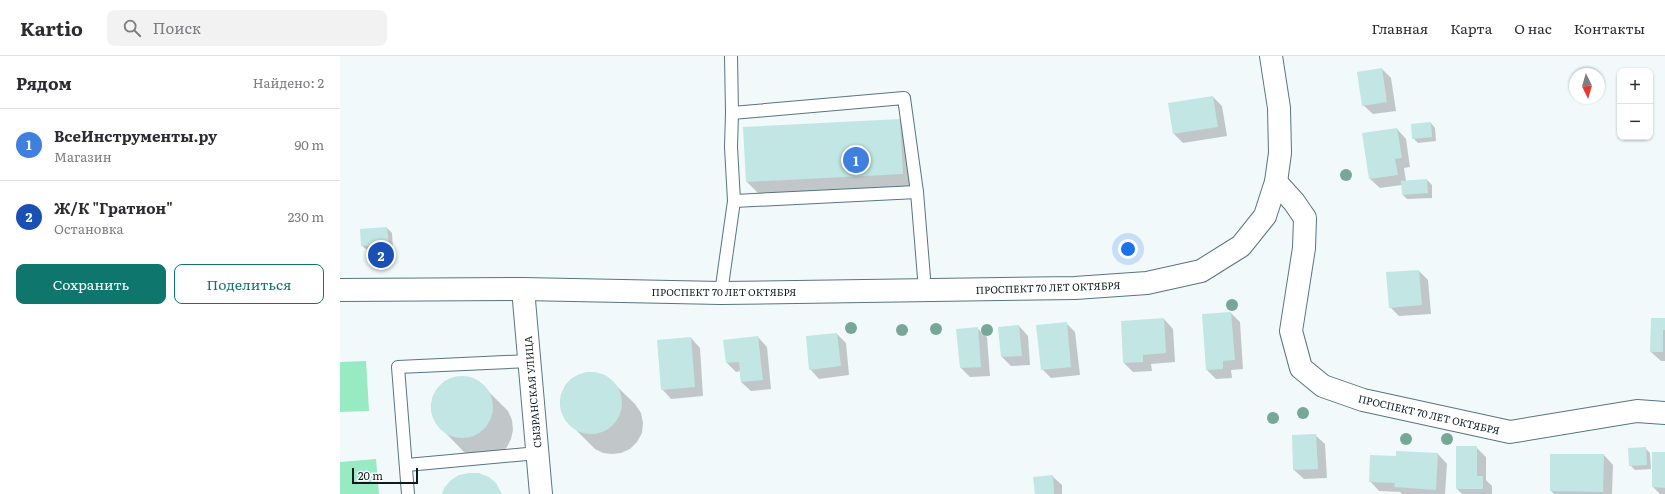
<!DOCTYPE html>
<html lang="ru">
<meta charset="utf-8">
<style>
body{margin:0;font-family:Literata,serif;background:#f2f2f3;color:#2b2b33}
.controls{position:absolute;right:12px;top:12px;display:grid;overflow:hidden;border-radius:8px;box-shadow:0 1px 3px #0004}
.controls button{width:36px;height:36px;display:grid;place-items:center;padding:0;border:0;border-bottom:1px solid #e1e1e2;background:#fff;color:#2b2b33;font:20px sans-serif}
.compass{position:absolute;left:1229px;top:12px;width:36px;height:36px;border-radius:50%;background:#fff;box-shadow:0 1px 3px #0004;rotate:175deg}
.scale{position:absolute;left:12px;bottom:10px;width:66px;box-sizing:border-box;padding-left:4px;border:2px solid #0e1a1f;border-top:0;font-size:11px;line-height:14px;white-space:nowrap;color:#0e1a1f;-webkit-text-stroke:3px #fff;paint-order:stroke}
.you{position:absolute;left:788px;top:193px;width:14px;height:14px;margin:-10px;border:3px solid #fff;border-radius:50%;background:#1a73e8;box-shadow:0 0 0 6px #1a73e833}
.badge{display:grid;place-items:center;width:26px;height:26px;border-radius:50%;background:#0f766e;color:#fff;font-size:13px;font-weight:700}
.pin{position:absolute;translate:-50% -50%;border:2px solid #fff;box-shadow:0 1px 4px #0006}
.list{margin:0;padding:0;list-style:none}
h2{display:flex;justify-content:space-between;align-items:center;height:52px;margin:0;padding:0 16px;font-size:17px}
h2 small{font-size:13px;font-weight:400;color:#7c7c81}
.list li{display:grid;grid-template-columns:26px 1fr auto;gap:12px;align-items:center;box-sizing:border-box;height:72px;padding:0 16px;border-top:1px solid #e1e1e2}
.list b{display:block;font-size:15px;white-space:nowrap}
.list p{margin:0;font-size:13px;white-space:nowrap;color:#7c7c81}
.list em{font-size:13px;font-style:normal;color:#7c7c81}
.actions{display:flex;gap:8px;padding:12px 16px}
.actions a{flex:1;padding:9px 0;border:1px solid #0f766e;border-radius:8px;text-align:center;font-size:14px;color:#0f766e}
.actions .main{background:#0f766e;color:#fff}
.icon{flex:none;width:22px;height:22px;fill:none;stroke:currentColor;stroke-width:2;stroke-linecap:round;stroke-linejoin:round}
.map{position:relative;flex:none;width:1325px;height:438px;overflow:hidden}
header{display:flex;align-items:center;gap:24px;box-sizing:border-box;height:56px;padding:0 20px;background:#fff;border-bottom:1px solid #e1e1e2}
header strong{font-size:19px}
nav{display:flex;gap:22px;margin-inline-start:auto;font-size:14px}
.search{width:280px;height:36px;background:#f2f2f3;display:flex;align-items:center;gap:10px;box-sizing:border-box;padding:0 14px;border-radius:8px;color:#7c7c81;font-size:15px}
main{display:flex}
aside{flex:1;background:#fff}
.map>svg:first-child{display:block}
</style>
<header>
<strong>Kartio</strong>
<div class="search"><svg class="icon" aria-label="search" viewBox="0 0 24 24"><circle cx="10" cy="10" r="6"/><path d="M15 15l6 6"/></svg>Поиск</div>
<nav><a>Главная</a><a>Карта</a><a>О нас</a><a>Контакты</a></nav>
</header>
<main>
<aside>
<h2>Рядом<small>Найдено: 2</small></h2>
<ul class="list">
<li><span class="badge" style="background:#3f7fe0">1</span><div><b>ВсеИнструменты.ру</b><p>Магазин</p></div><em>90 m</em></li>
<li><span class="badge" style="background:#1a4fb4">2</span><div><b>Ж/К &quot;Гратион&quot;</b><p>Остановка</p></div><em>230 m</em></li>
</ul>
<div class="actions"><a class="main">Сохранить</a><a>Поделиться</a></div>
</aside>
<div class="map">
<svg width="1325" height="438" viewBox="0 0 1325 438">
<rect width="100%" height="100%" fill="#f2f9fb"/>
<!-- green -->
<g fill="#98eac3">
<path d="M 26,305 L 29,355 L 0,356 L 0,306 Z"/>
<path d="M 36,403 L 39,438 L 0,438 L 0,406 Z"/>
</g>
<!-- shadow -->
<g fill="#0003">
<path d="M 1042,13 L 1051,22 L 1056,55 L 1033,58 L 1023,49 Z"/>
<path d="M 873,41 L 882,50 L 887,80 L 843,87 L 834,78 L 829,48 Z"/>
<path d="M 560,64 L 573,77 L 576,131 L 420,139 L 407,126 Z"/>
<path d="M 1091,67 L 1095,72 L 1096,85 L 1078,87 L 1073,82 Z"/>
<path d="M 1057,73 L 1066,83 L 1070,111 L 1064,112 L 1066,125 L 1087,124 L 1092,129 L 1092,142 L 1067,143 L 1063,139 L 1062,129 L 1040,132 L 1030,123 Z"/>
<path d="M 47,172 L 52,177 L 53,193 L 27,194 L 22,190 Z"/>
<path d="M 1079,215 L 1088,224 L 1091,258 L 1059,260 L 1050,251 Z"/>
<path d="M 891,257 L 900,266 L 903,313 L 891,314 L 892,322 L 876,323 L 867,314 Z"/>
<path d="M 824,263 L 833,273 L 835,306 L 811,308 L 812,315 L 793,316 L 784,307 L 782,266 Z"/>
<path d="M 1325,263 L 1325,305 L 1321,305 L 1311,296 Z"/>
<path d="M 726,267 L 735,276 L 740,319 L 711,322 L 702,313 Z"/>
<path d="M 679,270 L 688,280 L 690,309 L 671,310 L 662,301 L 659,272 Z"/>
<path d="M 637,272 L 647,281 L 650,320 L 630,321 L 621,312 L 618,274 Z"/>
<path d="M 497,278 L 506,287 L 509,319 L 479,323 L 470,313 Z"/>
<path d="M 418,281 L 427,291 L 431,333 L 411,335 L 401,326 L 400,315 L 396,316 L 387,307 Z"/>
<path d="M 351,282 L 360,292 L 363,340 L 331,343 L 322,333 Z"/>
<path d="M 248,316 L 257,317 L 266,320 L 295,348 L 301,357 L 303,367 L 302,377 L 297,386 L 290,393 L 281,397 L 272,398 L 263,397 L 255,393 L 227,365 L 222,357 L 220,348 L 221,339 L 225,330 L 231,323 L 239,319 Z"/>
<path d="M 123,321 L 132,322 L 140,327 L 168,355 L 172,364 L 173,374 L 171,383 L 167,391 L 160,398 L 132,401 L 124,396 L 96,367 L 92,359 L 91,349 L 93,340 L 98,332 L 105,325 L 113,322 Z"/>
<path d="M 975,379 L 985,388 L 987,422 L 964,423 L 954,414 L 953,380 Z"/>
<path d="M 1136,391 L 1146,401 L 1146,424 L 1152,430 L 1152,438 L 1122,438 L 1117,433 Z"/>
<path d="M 1305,392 L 1310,397 L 1311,413 L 1295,414 L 1290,409 Z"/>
<path d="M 1325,397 L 1325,438 L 1320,438 L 1313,431 Z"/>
<path d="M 1098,398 L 1107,408 L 1105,438 L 1062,438 L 1060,436 L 1039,435 L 1030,425 L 1057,401 Z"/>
<path d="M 1211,399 L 1264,399 L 1273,409 L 1272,438 L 1214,438 L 1211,435 Z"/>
<path d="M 712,420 L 722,429 L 722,438 L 696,438 Z"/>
</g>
<!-- building -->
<g fill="#c1e6e3">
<path d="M 1042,12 L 1047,46 L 1022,50 L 1017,16 Z"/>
<path d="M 873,40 L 878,71 L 833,78 L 828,47 Z"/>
<path d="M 560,63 L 563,118 L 406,126 L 403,71 Z"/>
<path d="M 1091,66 L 1092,81 L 1072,83 L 1071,68 Z"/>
<path d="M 1057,72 L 1062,102 L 1055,103 L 1058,119 L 1029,123 L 1022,77 Z"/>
<path d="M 1087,123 L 1088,137 L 1062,139 L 1061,125 Z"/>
<path d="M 47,171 L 49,189 L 21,190 L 20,173 Z"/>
<path d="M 1079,214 L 1082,249 L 1049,252 L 1046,216 Z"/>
<path d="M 891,256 L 895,304 L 883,305 L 883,313 L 866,314 L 862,258 Z"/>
<path d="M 824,262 L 826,297 L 803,299 L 803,306 L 783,307 L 781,265 Z"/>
<path d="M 1311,262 L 1325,262 L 1325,274 L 1323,274 L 1323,296 L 1310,296 Z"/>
<path d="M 727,266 L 731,311 L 701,314 L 696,269 Z"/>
<path d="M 679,269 L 682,300 L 661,301 L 658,271 Z"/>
<path d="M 638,271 L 641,311 L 620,312 L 616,273 Z"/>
<path d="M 497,277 L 501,310 L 469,314 L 466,280 Z"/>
<path d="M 418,280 L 423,324 L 401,326 L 399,306 L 386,307 L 383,284 Z"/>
<path d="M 351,281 L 355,331 L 321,334 L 317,284 Z"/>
<circle cx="251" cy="347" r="31"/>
<circle cx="122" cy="351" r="31"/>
<path d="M 976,378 L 978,413 L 953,414 L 952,379 Z"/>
<path d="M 1116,390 L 1137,390 L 1137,420 L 1143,420 L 1143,433 L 1116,433 Z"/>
<path d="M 1306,391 L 1307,409 L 1289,410 L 1288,392 Z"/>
<path d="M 1056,395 L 1098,397 L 1096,434 L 1054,431 L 1055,427 L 1029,426 L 1030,399 L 1056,400 Z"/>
<path d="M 1312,396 L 1325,396 L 1325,432 L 1312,431 Z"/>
<path d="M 1210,398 L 1264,398 L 1263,436 L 1210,435 Z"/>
<path d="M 129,417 L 139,417 L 149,421 L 156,427 L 162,438 L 102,438 L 104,432 L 111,424 L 119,419 Z"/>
<path d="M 713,419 L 714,438 L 695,438 L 693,421 Z"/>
</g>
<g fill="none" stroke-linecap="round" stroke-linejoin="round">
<!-- lane casing -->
<g stroke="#577580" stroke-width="14">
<g id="lane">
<path d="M 392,57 L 564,42 L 577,136 L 585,234"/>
<path d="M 394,145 L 577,136"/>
<path d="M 381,237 L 394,145 L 391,91 L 392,57 L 391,0"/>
<path d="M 67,409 L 198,397"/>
<path d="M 68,438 L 58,311 L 189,305"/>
</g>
</g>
<!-- street casing -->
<g stroke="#577580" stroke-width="24">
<g id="street">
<path d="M 936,126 L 954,146 L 965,162 L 964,192 L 951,275 L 961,312 L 983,330 L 1023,344 L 1170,376 L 1297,355 L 1325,357"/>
<path d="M 183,233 L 201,438"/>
</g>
</g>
<!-- secondary casing -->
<g stroke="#577580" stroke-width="24">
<path id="secondary" d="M 0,234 L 183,233 L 381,237 L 735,232 L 807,227 L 861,215 L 901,190 L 925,160 L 936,126 L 940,97 L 939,52 L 931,0"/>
</g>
<!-- lane -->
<use href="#lane" stroke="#fff" stroke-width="12"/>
<!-- street -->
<use href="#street" stroke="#fff" stroke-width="22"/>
<!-- secondary -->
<use href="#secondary" stroke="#fff" stroke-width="22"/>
</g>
<!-- trees -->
<g fill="#76a797">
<circle cx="1006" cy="119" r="6"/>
<circle cx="892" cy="249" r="6"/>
<circle cx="511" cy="272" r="6"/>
<circle cx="596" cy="273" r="6"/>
<circle cx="562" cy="274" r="6"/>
<circle cx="647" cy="274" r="6"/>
<circle cx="963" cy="357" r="6"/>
<circle cx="933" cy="362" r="6"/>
<circle cx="1066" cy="383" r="6"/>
<circle cx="1107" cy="383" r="6"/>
</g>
<g text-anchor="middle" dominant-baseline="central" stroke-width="3" stroke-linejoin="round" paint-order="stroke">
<!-- street labels -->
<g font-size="10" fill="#0e1a1f" stroke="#fff">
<text transform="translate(708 231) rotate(-2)">ПРОСПЕКТ 70 ЛЕТ ОКТЯБРЯ</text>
<text x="384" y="235">ПРОСПЕКТ 70 ЛЕТ ОКТЯБРЯ</text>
<text transform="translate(192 336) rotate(-95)">СЫЗРАНСКАЯ УЛИЦА</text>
<text transform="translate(1089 358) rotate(13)">ПРОСПЕКТ 70 ЛЕТ ОКТЯБРЯ</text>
</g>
</g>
</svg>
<div class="controls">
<button>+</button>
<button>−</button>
</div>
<svg class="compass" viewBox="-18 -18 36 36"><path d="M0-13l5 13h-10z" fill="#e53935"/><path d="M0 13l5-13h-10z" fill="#7c7c81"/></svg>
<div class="scale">20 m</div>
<div class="you"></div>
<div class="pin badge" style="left:516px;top:104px;background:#3f7fe0">1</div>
<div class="pin badge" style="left:41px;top:199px;background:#1a4fb4">2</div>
</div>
</main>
